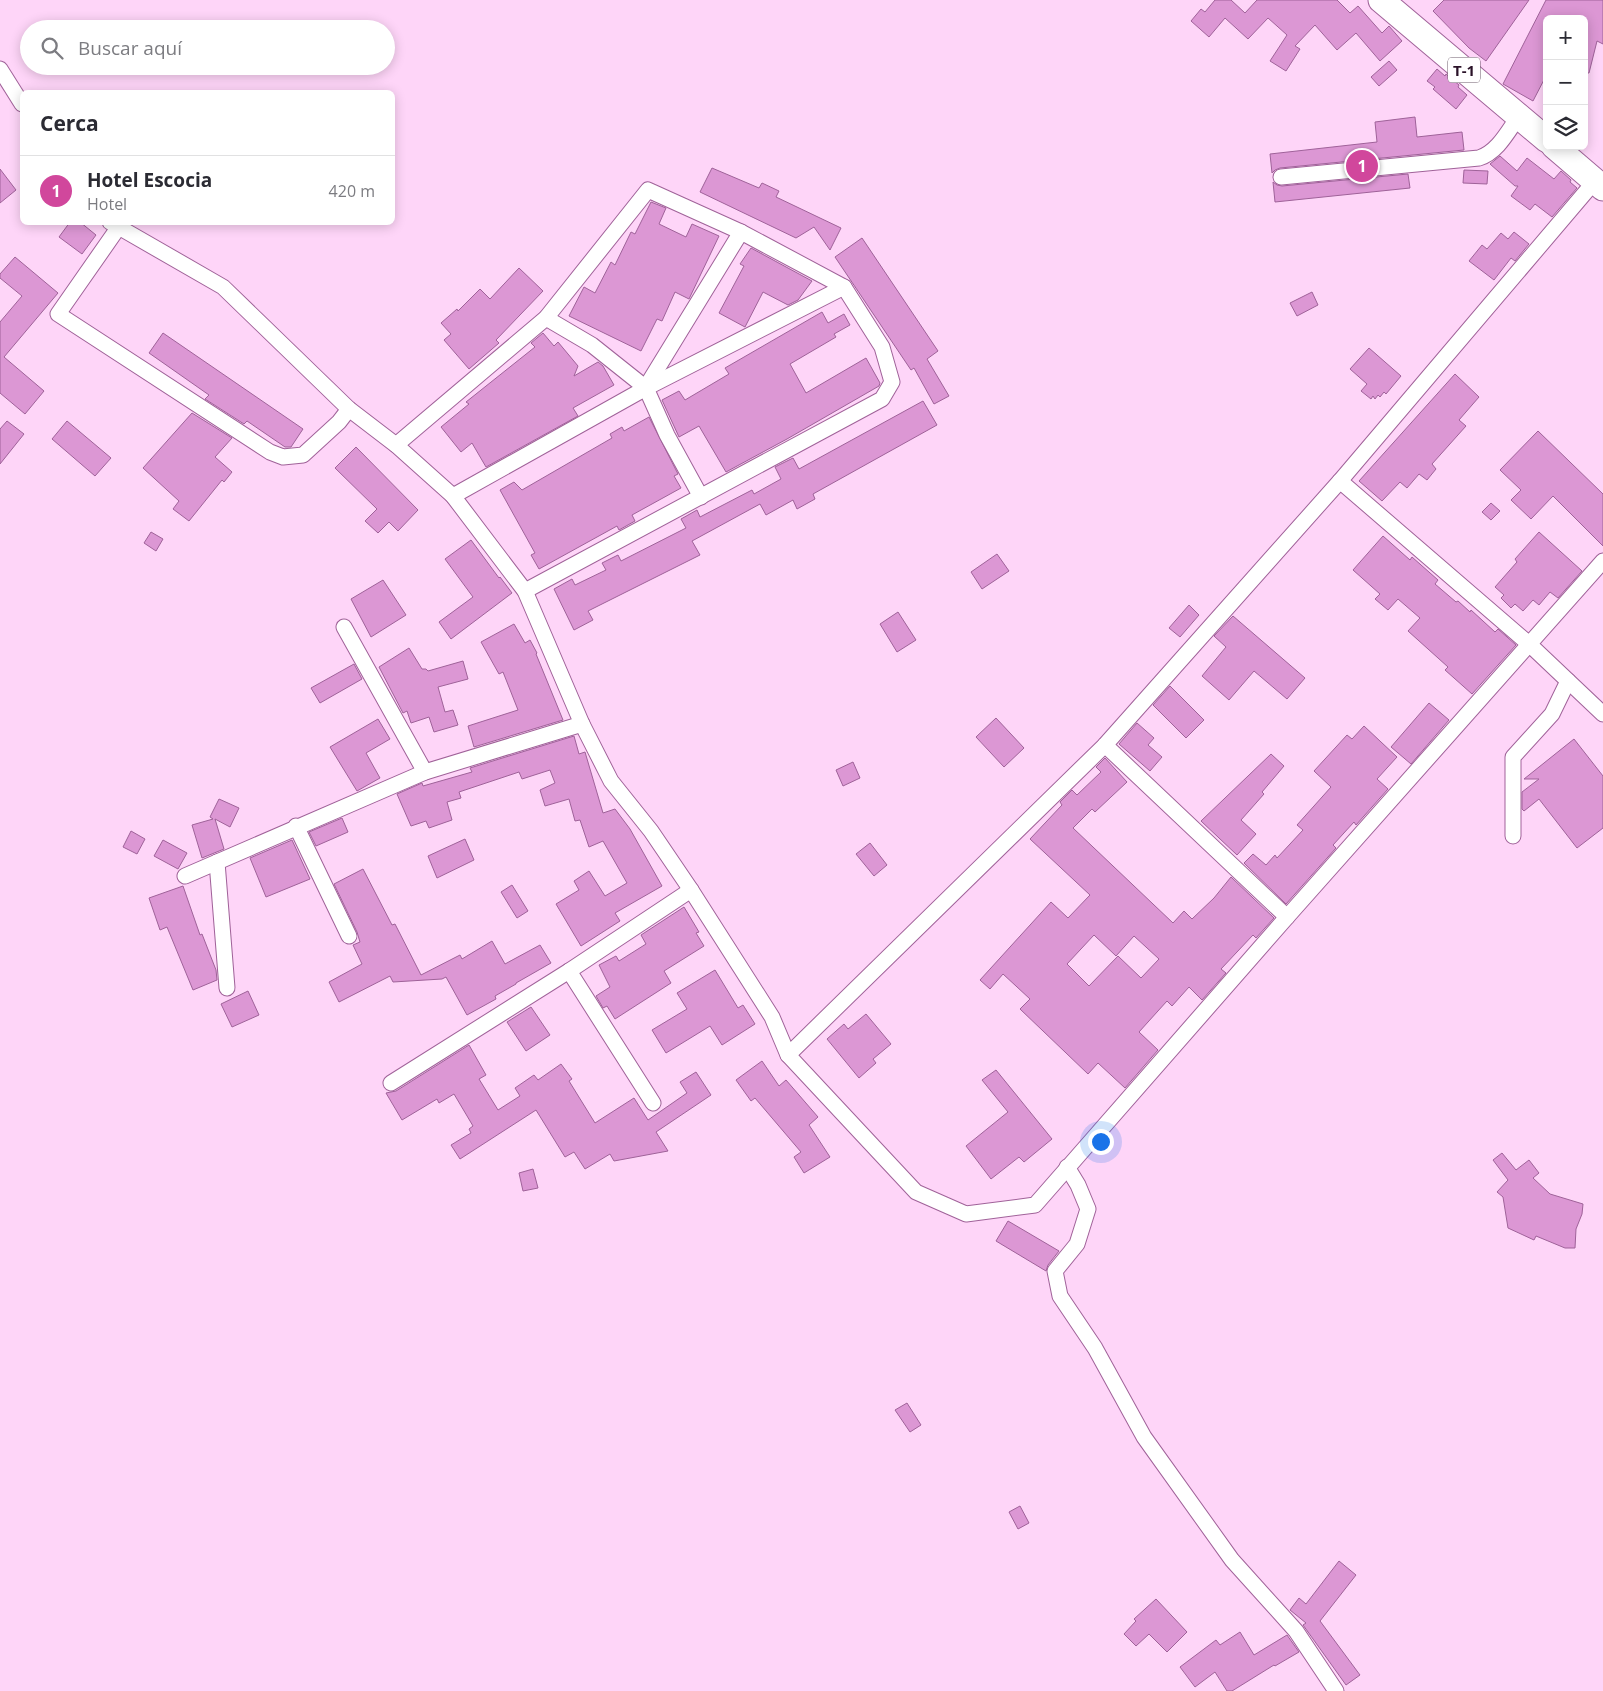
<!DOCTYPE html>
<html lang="es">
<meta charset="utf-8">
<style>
body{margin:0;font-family:"Open Sans",sans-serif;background:#f7f7f7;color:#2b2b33}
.controls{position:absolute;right:15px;top:15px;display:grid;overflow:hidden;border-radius:8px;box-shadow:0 2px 12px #0003}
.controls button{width:45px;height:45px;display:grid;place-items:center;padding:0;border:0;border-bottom:1px solid #e1e1e2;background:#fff;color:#2b2b33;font:25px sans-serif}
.you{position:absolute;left:1100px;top:1141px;width:18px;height:18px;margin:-12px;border:4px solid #fff;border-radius:50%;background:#1a73e8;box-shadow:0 0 0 8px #1a73e833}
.badge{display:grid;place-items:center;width:32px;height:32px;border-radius:50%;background:#db2777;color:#fff;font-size:16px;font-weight:700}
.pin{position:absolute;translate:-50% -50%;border:2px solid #fff;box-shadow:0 1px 5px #0006}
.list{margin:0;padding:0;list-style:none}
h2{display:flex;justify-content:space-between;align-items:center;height:65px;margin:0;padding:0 20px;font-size:21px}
h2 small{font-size:16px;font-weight:400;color:#7c7c81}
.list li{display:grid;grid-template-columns:32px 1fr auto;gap:15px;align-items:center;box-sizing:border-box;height:70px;padding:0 20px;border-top:1px solid #e1e1e2}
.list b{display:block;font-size:19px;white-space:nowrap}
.list p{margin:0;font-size:16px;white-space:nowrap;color:#7c7c81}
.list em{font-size:16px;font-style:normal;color:#7c7c81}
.icon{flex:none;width:28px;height:28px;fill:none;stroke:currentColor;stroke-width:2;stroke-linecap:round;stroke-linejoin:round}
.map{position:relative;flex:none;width:1603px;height:1691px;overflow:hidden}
.search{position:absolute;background:#fff;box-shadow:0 2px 12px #0003;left:20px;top:20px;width:375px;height:55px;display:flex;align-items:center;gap:12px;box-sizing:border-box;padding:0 18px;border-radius:28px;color:#7c7c81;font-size:19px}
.panel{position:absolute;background:#fff;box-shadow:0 2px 12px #0003;left:20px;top:90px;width:375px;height:135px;border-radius:8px}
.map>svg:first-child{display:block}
</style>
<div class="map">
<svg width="1603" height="1691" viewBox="0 0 1603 1691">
<rect width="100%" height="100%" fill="#fed5f8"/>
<!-- building -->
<g fill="#dc97d4" stroke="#9f6299" fill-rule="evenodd">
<path d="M 1215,0 L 1231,0 L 1245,13 L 1257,0 L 1337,0 L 1350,13 L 1358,6 L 1382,33 L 1389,26 L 1402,41 L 1380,61 L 1356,33 L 1337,50 L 1315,25 L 1295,46 L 1300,49 L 1286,71 L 1270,61 L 1287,35 L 1268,18 L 1248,39 L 1225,18 L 1209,37 L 1191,21 L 1201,9 L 1205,12 Z"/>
<path d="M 1444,0 L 1529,0 L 1486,61 L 1469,48 L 1433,11 Z"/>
<path d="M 1546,0 L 1603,0 L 1603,44 L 1597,41 L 1589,73 L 1584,73 L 1584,19 L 1547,19 L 1547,74 L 1533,101 L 1503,84 Z"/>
<path d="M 1389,61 L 1397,70 L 1379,86 L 1371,77 Z"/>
<path d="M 1437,69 L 1445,76 L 1446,74 L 1459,85 L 1458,87 L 1467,95 L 1456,109 L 1433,89 L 1435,87 L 1427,81 Z"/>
<path d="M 1415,117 L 1417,137 L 1462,132 L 1464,150 L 1280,168 L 1275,170 L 1272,173 L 1270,154 L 1377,142 L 1375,122 Z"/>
<path d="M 1500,156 L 1517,171 L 1527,158 L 1554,179 L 1561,171 L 1571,180 L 1570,182 L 1577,188 L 1552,217 L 1535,204 L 1530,210 L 1511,196 L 1518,186 L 1515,186 L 1490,164 Z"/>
<path d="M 712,168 L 759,188 L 762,183 L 779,191 L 776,197 L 841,228 L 830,250 L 814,227 L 796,238 L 700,192 Z"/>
<path d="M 0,169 L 16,190 L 0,203 Z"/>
<path d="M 1464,170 L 1488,171 L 1487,184 L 1463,183 Z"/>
<path d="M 1408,174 L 1410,188 L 1275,202 L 1273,182 L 1277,185 L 1282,186 Z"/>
<path d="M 651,202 L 666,208 L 659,224 L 686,237 L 692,224 L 719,236 L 689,299 L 675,292 L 662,321 L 657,319 L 641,351 L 569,316 L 584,287 L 595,293 L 611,262 L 615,265 L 631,232 L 635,234 Z"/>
<path d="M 70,222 L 80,222 L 96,235 L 82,254 L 59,237 Z"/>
<path d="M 1514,232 L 1529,244 L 1515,261 L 1511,258 L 1494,280 L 1469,261 L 1482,245 L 1487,249 L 1501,233 L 1508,239 Z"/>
<path d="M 862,238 L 938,351 L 927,359 L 949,396 L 934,404 L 914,368 L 911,370 L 835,257 Z"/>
<path d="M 751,248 L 812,281 L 798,300 L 788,305 L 763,292 L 745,327 L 719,313 L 744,266 L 740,264 Z"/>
<path d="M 15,257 L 58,293 L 4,357 L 44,391 L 25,414 L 0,393 L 0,322 L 22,296 L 0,278 L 0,274 Z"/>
<path d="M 519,268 L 543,291 L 496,340 L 499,343 L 469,369 L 444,340 L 451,334 L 441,323 L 457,309 L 458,311 L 480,289 L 490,299 Z"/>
<path d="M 1312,292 L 1318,305 L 1297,316 L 1290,303 Z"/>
<path d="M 822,312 L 828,323 L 844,314 L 850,325 L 834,334 L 836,337 L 790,364 L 806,393 L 866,358 L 880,383 L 879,386 L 787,439 L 726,472 L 699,426 L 679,437 L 662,400 L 679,391 L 685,400 L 729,374 L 725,368 Z"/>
<path d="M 163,333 L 303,429 L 291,447 L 285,447 L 247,421 L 244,424 L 205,399 L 209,395 L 149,353 Z"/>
<path d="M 543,333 L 554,346 L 558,342 L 578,366 L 574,376 L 598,362 L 603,366 L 614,385 L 573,408 L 578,416 L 486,467 L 472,443 L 461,452 L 441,427 L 469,404 L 466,402 L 535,347 L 531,343 Z"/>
<path d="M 1369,348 L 1401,376 L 1386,394 L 1384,392 L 1380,397 L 1378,395 L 1375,399 L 1373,396 L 1371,399 L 1361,391 L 1367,384 L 1350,369 Z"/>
<path d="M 1455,374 L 1479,397 L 1459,420 L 1466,426 L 1432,464 L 1436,469 L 1427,480 L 1419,474 L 1407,488 L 1400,482 L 1382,501 L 1359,481 Z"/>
<path d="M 923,401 L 937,425 L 813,494 L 815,499 L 797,509 L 793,500 L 766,515 L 760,504 L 692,541 L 700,555 L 588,611 L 593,620 L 574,630 L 554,589 L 572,579 L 575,585 L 606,570 L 602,563 L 618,555 L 621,561 L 686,528 L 681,519 L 697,510 L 700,517 L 752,490 L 754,494 L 781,479 L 775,467 L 793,458 L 799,469 Z"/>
<path d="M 192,413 L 232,438 L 215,457 L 232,472 L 224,482 L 222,480 L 189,521 L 173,509 L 179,501 L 143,468 Z"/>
<path d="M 649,417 L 678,474 L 674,476 L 681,488 L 632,515 L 635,521 L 619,530 L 617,526 L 539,569 L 531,555 L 535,553 L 500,490 L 514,482 L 522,490 L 612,438 L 610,434 L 622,427 L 624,431 Z"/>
<path d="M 7,421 L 24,434 L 0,464 L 0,429 Z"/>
<path d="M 67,421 L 111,458 L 95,476 L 52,439 Z"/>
<path d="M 1538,431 L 1603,494 L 1603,546 L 1553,496 L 1531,519 L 1511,500 L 1521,490 L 1500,470 Z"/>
<path d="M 356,447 L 418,510 L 398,531 L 389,522 L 378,533 L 365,521 L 377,509 L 335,468 Z"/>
<path d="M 1491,503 L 1500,511 L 1491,520 L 1482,512 Z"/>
<path d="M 151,532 L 163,539 L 156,551 L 144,543 Z"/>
<path d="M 1539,532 L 1582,571 L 1558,598 L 1550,592 L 1539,605 L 1533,600 L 1523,611 L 1515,604 L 1511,608 L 1501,598 L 1504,595 L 1495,587 L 1517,562 L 1515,559 Z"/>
<path d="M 1383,536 L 1410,560 L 1412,557 L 1438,580 L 1435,584 L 1456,602 L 1458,601 L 1470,612 L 1471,610 L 1495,632 L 1498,629 L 1516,645 L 1472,694 L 1445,670 L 1448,667 L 1408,631 L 1420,618 L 1398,599 L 1388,610 L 1375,599 L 1380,594 L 1353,570 Z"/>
<path d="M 471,540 L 499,578 L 500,577 L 512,593 L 451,639 L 439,622 L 473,597 L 445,559 Z"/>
<path d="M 997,554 L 1009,571 L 982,589 L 971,572 Z"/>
<path d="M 383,580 L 406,615 L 371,637 L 351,599 Z"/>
<path d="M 1189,605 L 1199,615 L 1180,637 L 1169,628 Z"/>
<path d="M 898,612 L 916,640 L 897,652 L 880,624 Z"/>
<path d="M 1233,616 L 1305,678 L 1287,699 L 1254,671 L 1229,700 L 1202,676 L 1226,647 L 1214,636 Z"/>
<path d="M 514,624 L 525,643 L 530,640 L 537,653 L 536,654 L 563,720 L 474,747 L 468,726 L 518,710 L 503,672 L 499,674 L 481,642 Z"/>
<path d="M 409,648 L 422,669 L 426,669 L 428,671 L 463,661 L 468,679 L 438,687 L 445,712 L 453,710 L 458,725 L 434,732 L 429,717 L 411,723 L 407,711 L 403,713 L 379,667 Z"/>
<path d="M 354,664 L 362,679 L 320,703 L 311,688 Z"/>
<path d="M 1170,686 L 1204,720 L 1186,738 L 1153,705 Z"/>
<path d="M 1429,703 L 1449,720 L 1411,764 L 1391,747 Z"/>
<path d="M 996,718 L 1024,748 L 1004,767 L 976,737 Z"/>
<path d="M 378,719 L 390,739 L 366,753 L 380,778 L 357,791 L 330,747 Z"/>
<path d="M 1137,723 L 1154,738 L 1148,745 L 1162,757 L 1150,771 L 1119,744 Z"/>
<path d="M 1364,726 L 1397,757 L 1377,779 L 1388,789 L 1356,825 L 1354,822 L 1333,845 L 1336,848 L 1286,904 L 1244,863 L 1253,854 L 1266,865 L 1275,855 L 1277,858 L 1303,830 L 1297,825 L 1331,787 L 1314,771 L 1347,735 L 1352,739 Z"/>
<path d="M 574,736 L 579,754 L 585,752 L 603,813 L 615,809 L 630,829 L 662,886 L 615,913 L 620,921 L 581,946 L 556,904 L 579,890 L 574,881 L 589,871 L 605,896 L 627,883 L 603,841 L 589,847 L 580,820 L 575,821 L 569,799 L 545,806 L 540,790 L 555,783 L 550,770 L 522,779 L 519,772 L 459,792 L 461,798 L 447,802 L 452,820 L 429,828 L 426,821 L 411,826 L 397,794 L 422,783 L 423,786 L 472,772 L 470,768 Z"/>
<path d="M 1574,739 L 1603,776 L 1603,828 L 1577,848 L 1539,799 L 1524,811 L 1522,809 L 1522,792 L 1539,779 L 1524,779 Z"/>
<path d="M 1271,754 L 1284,766 L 1262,792 L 1264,794 L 1241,820 L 1256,834 L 1237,855 L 1201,821 Z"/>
<path d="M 1105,758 L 1127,782 L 1095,812 L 1092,809 L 1073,828 L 1173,923 L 1184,911 L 1192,919 L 1214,898 L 1231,877 L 1274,918 L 1256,938 L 1253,935 L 1221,969 L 1226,973 L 1202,1000 L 1189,987 L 1172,1006 L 1167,1001 L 1139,1032 L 1158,1050 L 1125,1088 L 1098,1063 L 1088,1074 L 1020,1009 L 1030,999 L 1003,974 L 990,989 L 980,980 L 1051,902 L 1068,918 L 1090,895 L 1030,839 L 1062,805 L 1060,802 L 1072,790 L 1077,795 L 1101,772 L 1096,767 ZM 1094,935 L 1116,956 L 1134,936 L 1159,959 L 1141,978 L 1118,956 L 1089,986 L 1067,964 Z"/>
<path d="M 853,762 L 860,778 L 843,786 L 836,770 Z"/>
<path d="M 219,799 L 239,808 L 230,827 L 215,819 L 224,849 L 202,858 L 192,825 L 213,819 L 210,817 Z"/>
<path d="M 342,818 L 348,832 L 316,846 L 309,832 Z"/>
<path d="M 131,831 L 145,839 L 137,854 L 123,847 Z"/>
<path d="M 465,839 L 474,860 L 437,878 L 428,856 Z"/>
<path d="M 163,840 L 187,853 L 178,869 L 154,856 Z"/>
<path d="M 292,840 L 310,879 L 266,897 L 250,858 Z"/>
<path d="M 870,843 L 887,865 L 874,876 L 856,854 Z"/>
<path d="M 363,869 L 392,925 L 395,924 L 421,975 L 460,955 L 462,959 L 492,941 L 505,964 L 540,945 L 551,963 L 516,983 L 516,984 L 495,996 L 496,999 L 467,1015 L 446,977 L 442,979 L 393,982 L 390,976 L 339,1002 L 329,982 L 362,964 L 353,945 L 360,942 L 357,932 L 334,884 Z"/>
<path d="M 512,885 L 528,911 L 517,918 L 501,892 Z"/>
<path d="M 183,886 L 200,935 L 202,934 L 216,970 L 217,980 L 193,990 L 167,927 L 160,930 L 149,898 Z"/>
<path d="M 684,907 L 699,932 L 696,933 L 704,946 L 664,971 L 671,983 L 615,1019 L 607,1006 L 603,1008 L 596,996 L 610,987 L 599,965 L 616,956 L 619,961 L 646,944 L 641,935 Z"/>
<path d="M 715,970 L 738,1008 L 743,1005 L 755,1024 L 722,1045 L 710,1026 L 666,1053 L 652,1030 L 687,1009 L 677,993 Z"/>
<path d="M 248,991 L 259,1015 L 232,1027 L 221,1004 Z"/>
<path d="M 531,1007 L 550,1035 L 526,1051 L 507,1022 Z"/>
<path d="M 866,1014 L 891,1044 L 873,1059 L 876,1063 L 859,1078 L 827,1039 L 844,1024 L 848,1029 Z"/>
<path d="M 469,1045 L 486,1075 L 479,1079 L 498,1110 L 520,1096 L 515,1088 L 534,1075 L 538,1080 L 561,1064 L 572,1079 L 569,1081 L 595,1123 L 634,1098 L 648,1120 L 687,1093 L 680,1082 L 696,1072 L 711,1095 L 656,1132 L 668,1151 L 614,1161 L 610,1154 L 585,1169 L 574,1152 L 565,1157 L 536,1110 L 460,1159 L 451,1145 L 471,1133 L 469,1129 L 473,1126 L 454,1094 L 439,1103 L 437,1099 L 402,1120 L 386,1093 L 396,1091 Z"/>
<path d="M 762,1061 L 779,1086 L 786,1080 L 818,1117 L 809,1125 L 830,1157 L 804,1173 L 794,1157 L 801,1152 L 755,1098 L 751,1101 L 736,1080 Z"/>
<path d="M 996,1070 L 1052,1139 L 1024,1162 L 1019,1157 L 991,1179 L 966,1146 L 1008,1112 L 982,1080 Z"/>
<path d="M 1502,1153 L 1516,1170 L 1529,1160 L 1539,1173 L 1533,1178 L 1550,1194 L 1583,1204 L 1582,1214 L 1576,1229 L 1575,1248 L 1565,1248 L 1536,1236 L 1534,1240 L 1508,1228 L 1503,1197 L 1497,1192 L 1508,1180 L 1493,1160 Z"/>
<path d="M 533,1169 L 538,1188 L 523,1191 L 519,1173 Z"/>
<path d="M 1008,1221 L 1059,1251 L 1048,1265 L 1046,1271 L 996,1241 Z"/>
<path d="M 907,1403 L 921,1425 L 910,1432 L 895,1410 Z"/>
<path d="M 1020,1506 L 1029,1523 L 1018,1529 L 1009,1512 Z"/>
<path d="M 1339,1561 L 1356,1575 L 1320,1621 L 1360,1675 L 1346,1685 L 1303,1625 L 1306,1623 L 1290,1610 L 1299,1598 L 1306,1604 Z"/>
<path d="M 1156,1599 L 1187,1632 L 1167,1652 L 1149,1634 L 1136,1646 L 1124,1634 L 1136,1621 L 1134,1619 Z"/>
<path d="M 1240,1632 L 1254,1655 L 1287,1635 L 1299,1652 L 1275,1666 L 1274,1665 L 1232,1691 L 1227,1691 L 1215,1672 L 1195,1687 L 1180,1667 L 1216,1640 L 1220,1645 Z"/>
</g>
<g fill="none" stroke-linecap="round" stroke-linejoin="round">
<!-- minor casing -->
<g stroke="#a06299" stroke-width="17">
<g id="minor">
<path d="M 0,69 L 22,104"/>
<path d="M 1281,177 L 1479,158 C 1498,152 1508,131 1519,116"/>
<path d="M 110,222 L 223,287 L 349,409 L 396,445 L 453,496 L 525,591 L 582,724 L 611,781 L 651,831 L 691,890 L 772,1017 L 788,1055 L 916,1192 L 966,1214 L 1035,1205 L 1287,917 L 1603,561"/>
<path d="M 118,228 L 58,314 L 270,452 L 283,457 L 303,455 L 339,422 L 349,409"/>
<path d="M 546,318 L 592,345 L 646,388 L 667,435 L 701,497"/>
<path d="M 646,387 L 741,232"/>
<path d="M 396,445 L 546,318 L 648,190 L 741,232 L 844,287 L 882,347 L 892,382 L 882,399 L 525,591"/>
<path d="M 1340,481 L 1529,644 L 1603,714"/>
<path d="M 453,496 L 646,388 L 844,287"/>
<path d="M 344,627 L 425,772"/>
<path d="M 1105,745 L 1287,917"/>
<path d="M 296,826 L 349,936"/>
<path d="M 1513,836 L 1513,757 L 1552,714 L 1568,681"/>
<path d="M 217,862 L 227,988"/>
<path d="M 185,876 L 425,772 L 582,724"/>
<path d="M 569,971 L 653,1103"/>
<path d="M 788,1055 L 1105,745 L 1340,481 L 1595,181"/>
<path d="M 391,1083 L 569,971 L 691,890"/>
<path d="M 1067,1167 L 1078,1185 L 1088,1209 L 1077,1244 L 1055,1271 L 1060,1296 L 1095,1348 L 1144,1437 L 1232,1560 L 1296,1631 L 1336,1691"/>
</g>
</g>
<!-- trunk casing -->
<g stroke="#a06299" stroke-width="27">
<g id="trunk">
<path d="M 1381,0 L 1547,140"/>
<path d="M 1554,146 L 1603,188"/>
</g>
</g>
<!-- minor -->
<use href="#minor" stroke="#fff" stroke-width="15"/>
<!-- trunk -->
<use href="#trunk" stroke="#fff" stroke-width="25"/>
</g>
<g text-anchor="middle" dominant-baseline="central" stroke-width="4" stroke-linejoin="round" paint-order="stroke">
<!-- shield labels -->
<rect fill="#fff" stroke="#6a5968" stroke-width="1" x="1448" y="57.5" width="32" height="25" rx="4"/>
<g font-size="15" font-weight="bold" fill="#2a1228">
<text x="1464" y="70">T-1</text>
</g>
</g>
</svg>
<div class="controls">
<button>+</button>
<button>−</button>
<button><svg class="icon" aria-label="layers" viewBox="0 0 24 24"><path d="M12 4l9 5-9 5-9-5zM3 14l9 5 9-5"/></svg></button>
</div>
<div class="you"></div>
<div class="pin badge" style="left:1362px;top:166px;background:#d1479c">1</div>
<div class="search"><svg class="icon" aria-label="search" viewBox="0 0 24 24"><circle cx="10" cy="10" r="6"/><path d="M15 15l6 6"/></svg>Buscar aquí</div>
<section class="panel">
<h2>Cerca<small></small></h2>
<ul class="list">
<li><span class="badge" style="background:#d1479c">1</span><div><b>Hotel Escocia</b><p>Hotel</p></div><em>420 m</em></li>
</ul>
</section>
</div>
